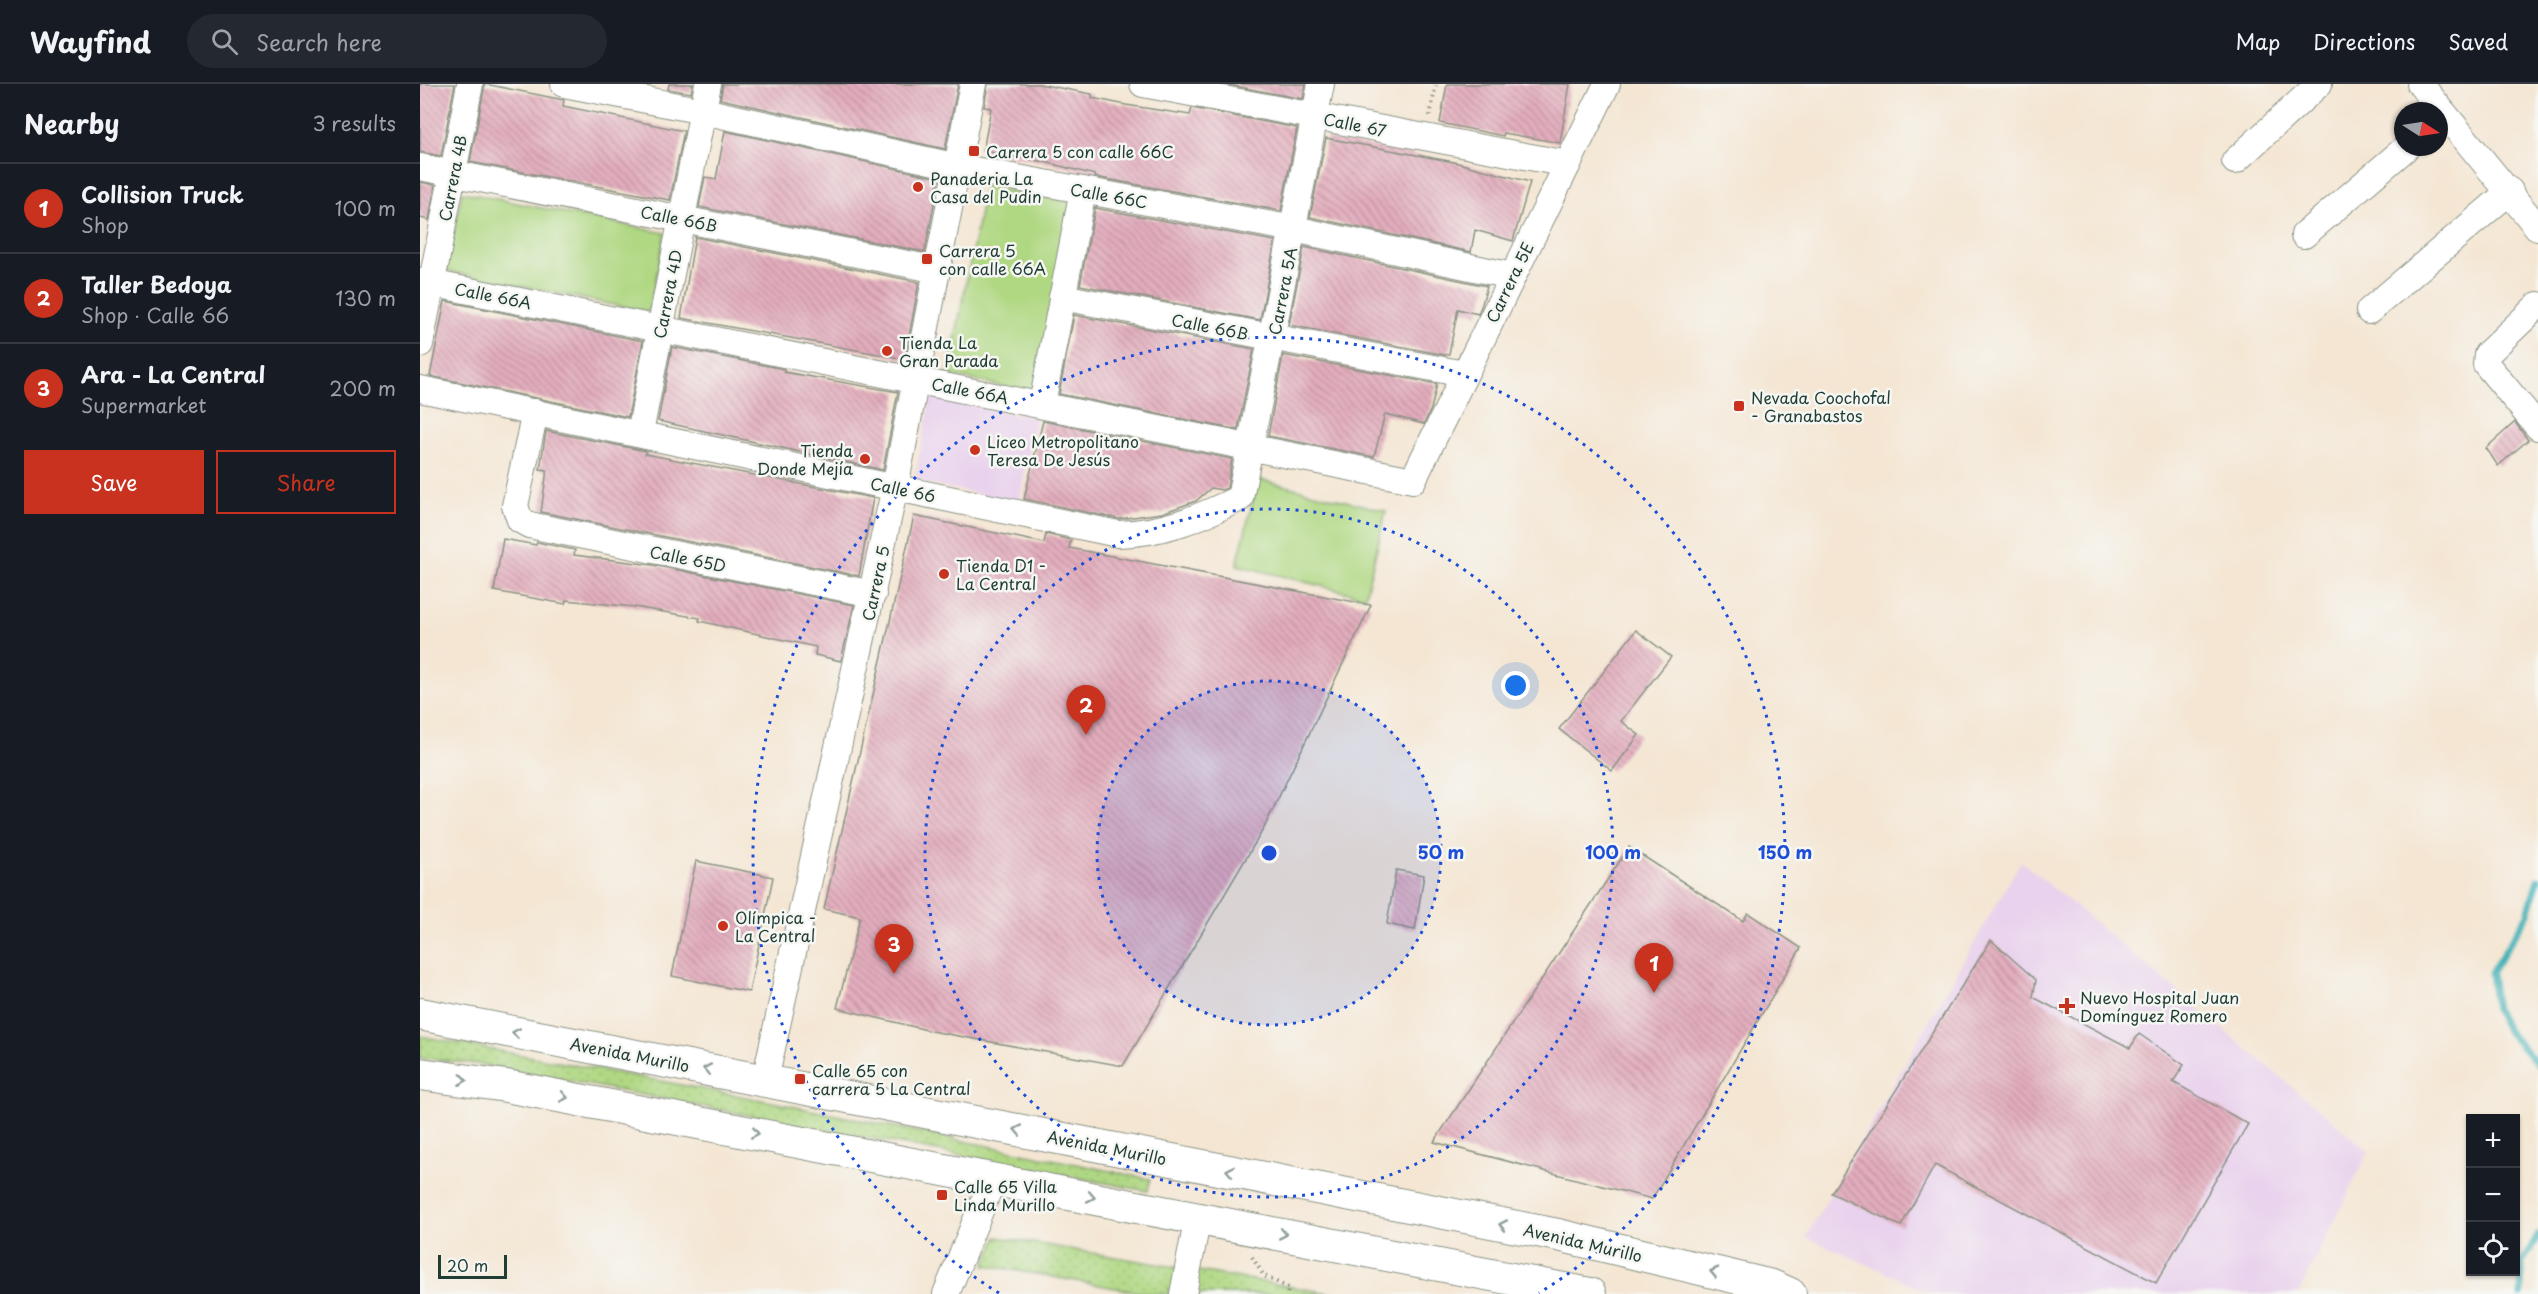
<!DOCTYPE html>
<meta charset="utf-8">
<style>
body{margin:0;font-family:"Playpen Sans",sans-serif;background:#242831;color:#f1f3f6}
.controls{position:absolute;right:18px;bottom:18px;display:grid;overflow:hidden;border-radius:0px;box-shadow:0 2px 4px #0004}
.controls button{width:54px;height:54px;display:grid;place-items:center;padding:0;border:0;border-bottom:2px solid #363941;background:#171b24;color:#f1f3f6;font:30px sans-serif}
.compass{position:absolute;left:1974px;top:18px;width:54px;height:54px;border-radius:50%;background:#171b24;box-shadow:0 2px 4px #0004;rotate:102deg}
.scale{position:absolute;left:18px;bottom:15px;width:69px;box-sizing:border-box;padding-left:6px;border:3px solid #1f3d34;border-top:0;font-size:16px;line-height:21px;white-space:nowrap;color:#1f3d34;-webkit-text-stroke:4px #f6f6f2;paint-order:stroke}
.you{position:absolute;left:1096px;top:602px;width:21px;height:21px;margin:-15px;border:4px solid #fff;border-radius:50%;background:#1a73e8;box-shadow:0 0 0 9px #1a73e833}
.badge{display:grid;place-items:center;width:39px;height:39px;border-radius:50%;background:#c8321e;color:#fff;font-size:20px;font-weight:700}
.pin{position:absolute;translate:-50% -50px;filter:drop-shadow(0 2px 3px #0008)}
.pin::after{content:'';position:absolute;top:32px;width:21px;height:18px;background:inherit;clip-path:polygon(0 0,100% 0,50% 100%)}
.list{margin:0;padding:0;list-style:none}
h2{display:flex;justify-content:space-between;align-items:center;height:78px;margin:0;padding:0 24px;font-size:26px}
h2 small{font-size:20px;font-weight:400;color:#9ea1a6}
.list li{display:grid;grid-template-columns:39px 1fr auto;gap:18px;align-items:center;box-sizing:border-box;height:90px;padding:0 24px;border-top:2px solid #363941}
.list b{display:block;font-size:22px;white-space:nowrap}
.list p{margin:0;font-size:20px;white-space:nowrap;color:#9ea1a6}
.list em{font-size:20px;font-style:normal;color:#9ea1a6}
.actions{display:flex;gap:12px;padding:18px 24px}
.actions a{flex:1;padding:14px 0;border:2px solid #c8321e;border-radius:0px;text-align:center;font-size:21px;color:#c8321e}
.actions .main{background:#c8321e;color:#fff}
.icon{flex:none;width:33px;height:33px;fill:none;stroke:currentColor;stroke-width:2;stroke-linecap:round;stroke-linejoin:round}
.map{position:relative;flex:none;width:2118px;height:1210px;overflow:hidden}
header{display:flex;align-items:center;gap:36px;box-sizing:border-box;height:84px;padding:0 30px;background:#171b24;border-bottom:2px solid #363941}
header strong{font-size:28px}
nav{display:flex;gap:33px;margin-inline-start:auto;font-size:21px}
.search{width:420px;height:54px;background:#242831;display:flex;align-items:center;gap:15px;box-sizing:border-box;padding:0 21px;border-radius:33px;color:#9ea1a6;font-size:22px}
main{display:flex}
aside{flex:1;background:#171b24}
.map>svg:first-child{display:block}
</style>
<header>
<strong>Wayfind</strong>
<div class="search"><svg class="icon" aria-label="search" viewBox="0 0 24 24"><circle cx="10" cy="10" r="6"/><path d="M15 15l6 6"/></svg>Search here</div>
<nav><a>Map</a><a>Directions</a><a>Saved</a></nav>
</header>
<main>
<aside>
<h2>Nearby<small>3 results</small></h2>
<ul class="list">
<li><span class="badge">1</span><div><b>Collision Truck</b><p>Shop</p></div><em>100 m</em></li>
<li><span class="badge">2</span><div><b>Taller Bedoya</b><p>Shop · Calle 66</p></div><em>130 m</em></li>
<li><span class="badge">3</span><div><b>Ara - La Central</b><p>Supermarket</p></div><em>200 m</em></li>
</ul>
<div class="actions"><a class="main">Save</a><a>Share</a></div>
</aside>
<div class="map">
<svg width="2118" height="1210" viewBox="0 0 2118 1210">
<defs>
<pattern id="grass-dots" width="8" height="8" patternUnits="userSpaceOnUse" patternTransform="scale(1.5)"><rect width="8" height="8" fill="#b0d883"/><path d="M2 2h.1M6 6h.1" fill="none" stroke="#97ba72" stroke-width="1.8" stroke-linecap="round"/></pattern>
<pattern id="building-back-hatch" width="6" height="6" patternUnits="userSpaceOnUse" patternTransform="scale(1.5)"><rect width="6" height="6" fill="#e4aebe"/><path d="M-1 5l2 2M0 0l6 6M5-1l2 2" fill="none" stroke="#b88f9b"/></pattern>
</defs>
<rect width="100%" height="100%" fill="#f6f6f2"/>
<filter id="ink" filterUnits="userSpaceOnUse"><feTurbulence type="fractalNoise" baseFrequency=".0167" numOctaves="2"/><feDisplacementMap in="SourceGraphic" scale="12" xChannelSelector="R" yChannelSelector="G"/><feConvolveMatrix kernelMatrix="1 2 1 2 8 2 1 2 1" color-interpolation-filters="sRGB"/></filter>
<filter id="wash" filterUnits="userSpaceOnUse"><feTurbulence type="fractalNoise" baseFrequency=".008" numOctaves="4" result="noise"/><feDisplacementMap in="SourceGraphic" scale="24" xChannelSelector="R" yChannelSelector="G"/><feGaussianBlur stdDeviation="1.35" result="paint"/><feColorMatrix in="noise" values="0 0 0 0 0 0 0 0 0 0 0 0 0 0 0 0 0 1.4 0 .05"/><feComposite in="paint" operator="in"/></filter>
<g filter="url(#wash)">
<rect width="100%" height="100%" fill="#f4e6d3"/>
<!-- built -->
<g fill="#e9d2ed">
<path d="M 511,313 L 616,334 L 599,418 L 494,397 Z"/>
<path d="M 1601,777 L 1949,1067 L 1878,1210 L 1513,1210 L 1386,1153 Z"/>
</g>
<!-- grass -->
<g fill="url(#grass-dots)" stroke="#688a5c" stroke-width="1.5">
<path d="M 0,952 L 347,1017 L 730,1095 L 728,1107 L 59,980 L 0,974 Z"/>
<path d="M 577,1153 L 915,1210 L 729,1210 L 565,1181 Z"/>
</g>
<!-- garden -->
<g fill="#b0d883" stroke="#688a5c" stroke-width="1.5">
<path d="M 565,102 L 653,118 L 615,309 L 528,291 Z"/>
<path d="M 42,108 L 245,149 L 229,228 L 26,187 Z"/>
<path d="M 838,395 L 966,427 L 945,513 L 817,481 Z"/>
</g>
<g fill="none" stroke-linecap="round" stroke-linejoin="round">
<!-- stream -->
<g stroke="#3fb0b6" stroke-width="7">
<path d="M 2118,795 L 2108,830 L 2071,889 L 2076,926 L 2089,948 L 2118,981"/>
<path d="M 2101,1210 L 2102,1179 L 2118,1151"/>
</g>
</g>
<g id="blocks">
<!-- building -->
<g fill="url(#building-back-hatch)">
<path d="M 0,0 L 35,0 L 21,72 L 0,68 Z"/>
<path d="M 65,0 L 144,16 L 143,22 L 264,47 L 250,116 L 50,78 Z"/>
<path d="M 249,0 L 273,0 L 271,9 L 248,5 Z"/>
<path d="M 303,0 L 538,0 L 525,65 L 300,15 Z"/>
<path d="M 568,0 L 619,0 L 672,10 L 672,14 L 706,21 L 770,31 L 772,24 L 877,44 L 861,127 L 675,93 L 675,91 L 625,78 L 563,67 L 571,24 L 564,23 Z"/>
<path d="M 804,0 L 886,0 L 883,15 Z"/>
<path d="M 1027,0 L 1150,0 L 1140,59 L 1084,49 L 1083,52 L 1020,39 Z"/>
<path d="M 305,47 L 519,94 L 505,168 L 279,123 L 285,93 L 296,95 Z"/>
<path d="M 906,54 L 1034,78 L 1110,98 L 1093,157 L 1055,146 L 1051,168 L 890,133 Z"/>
<path d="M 0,98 L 15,101 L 9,136 L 0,134 Z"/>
<path d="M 675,124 L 855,157 L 840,236 L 660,201 Z"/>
<path d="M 275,153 L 499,198 L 485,275 L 261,234 Z"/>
<path d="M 884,163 L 1067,202 L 1062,220 L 1058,230 L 1038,225 L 1029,270 L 1025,271 L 869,241 Z"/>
<path d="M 25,217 L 223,257 L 208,333 L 10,292 Z"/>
<path d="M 654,231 L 834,265 L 818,346 L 639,310 Z"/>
<path d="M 252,263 L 364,285 L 364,288 L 478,308 L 463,386 L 238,337 Z"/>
<path d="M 863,271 L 1017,300 L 1011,325 L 1004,340 L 965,330 L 954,373 L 848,352 Z"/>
<path d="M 623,337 L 812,375 L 807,404 L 802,406 L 791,404 L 776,417 L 742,429 L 699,435 L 604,415 Z"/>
<path d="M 2095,338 L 2108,356 L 2078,382 L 2066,364 Z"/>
<path d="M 126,347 L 226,367 L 225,370 L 453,414 L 439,492 L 121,428 L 127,386 L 120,385 Z"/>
<path d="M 494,432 L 624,459 L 626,450 L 651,456 L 649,464 L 951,521 L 844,744 L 703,982 L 511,947 L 417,924 L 440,833 L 404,825 Z"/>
<path d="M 83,455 L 116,461 L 117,458 L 155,466 L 154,471 L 233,481 L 434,521 L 421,577 L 395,571 L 396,563 L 279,537 L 280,534 L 214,523 L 146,516 L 145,520 L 74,507 Z"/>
<path d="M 1216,546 L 1251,573 L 1201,637 L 1219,651 L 1192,687 L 1139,645 Z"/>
<path d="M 1209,763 L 1323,837 L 1328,829 L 1381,864 L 1232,1115 L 1014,1058 Z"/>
<path d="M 276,777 L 353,793 L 329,908 L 252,892 Z"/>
<path d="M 976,786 L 1004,791 L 995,846 L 967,840 Z"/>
<path d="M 1571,856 L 1616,896 L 1613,913 L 1710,964 L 1719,950 L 1764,981 L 1753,998 L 1828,1040 L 1736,1199 L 1515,1081 L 1481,1142 L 1411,1109 Z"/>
</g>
</g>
</g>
<g filter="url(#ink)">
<use href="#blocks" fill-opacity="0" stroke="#8a9284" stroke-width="1.5"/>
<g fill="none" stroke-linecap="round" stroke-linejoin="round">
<!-- minor casing -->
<g stroke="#8a9284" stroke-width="28">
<g id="minor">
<path d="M 144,0 L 283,27 L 538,83 L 874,145 L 1092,192"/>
<path d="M 723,0 L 1148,80"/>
<path d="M 2000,0 L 2118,144"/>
<path d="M 1815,77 L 1899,0"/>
<path d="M 0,83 L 518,186"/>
<path d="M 1884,151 L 1987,63"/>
<path d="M 0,197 L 993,396 L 1187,0"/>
<path d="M 642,213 L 1044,290"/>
<path d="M 2118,221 L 2067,270 L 2066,280 L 2118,343"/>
<path d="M 1949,227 L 2090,107"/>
<path d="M 0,260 L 50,0"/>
<path d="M 0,305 L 698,450 C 743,449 779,434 820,414 L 901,0"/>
<path d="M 622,320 L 663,106"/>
<path d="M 115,328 L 95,422 L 100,436 L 109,441 L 453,510"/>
<path d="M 220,349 L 288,0"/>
<path d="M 345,996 L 475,403 L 553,0"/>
<path d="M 526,1210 L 573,1095"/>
<path d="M 763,1210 L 778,1133"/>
</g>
</g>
<!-- major casing -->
<g stroke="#8a9284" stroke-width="34">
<g id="major">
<path d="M 0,930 L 1138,1151 L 1352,1202 L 1370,1210"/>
<path d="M 0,990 L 86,1002 L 1170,1210"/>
</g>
</g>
<!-- path -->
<g stroke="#8a9284" stroke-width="4" stroke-dasharray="1.5 4.5" stroke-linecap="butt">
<path d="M 1010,32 L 1016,0"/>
<path d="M 832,1173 L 844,1192 L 869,1204 L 867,1210"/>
</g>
<!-- minor -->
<use href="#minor" stroke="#fff" stroke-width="26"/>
<!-- major -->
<use href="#major" stroke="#fff" stroke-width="32"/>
</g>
<!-- one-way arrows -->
<defs><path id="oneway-chevron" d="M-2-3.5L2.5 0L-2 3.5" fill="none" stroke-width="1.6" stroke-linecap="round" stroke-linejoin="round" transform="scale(1.5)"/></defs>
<g stroke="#8f9e9a">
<use href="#oneway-chevron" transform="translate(96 949) rotate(-169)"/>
<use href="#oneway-chevron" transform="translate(287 985) rotate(-169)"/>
<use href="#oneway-chevron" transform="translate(43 996) rotate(8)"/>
<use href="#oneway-chevron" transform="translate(144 1013) rotate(11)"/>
<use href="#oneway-chevron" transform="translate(598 1046) rotate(-169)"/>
<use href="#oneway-chevron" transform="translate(335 1049) rotate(11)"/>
<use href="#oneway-chevron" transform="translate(810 1087) rotate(-169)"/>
<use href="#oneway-chevron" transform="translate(671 1113) rotate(11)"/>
<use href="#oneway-chevron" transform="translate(1083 1141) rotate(-169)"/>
<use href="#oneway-chevron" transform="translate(863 1150) rotate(11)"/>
<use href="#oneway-chevron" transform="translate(1294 1188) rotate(-167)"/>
</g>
</g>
<!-- distance rings -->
<circle cx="849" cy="769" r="172" fill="#1d4ed8" fill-opacity=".12"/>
<g fill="none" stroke="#1d4ed8" stroke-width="3" stroke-dasharray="3 6">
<circle cx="849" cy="769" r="172"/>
<circle cx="849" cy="769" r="344"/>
<path d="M579 1209A516 516 0 1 1 1119 1209"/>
</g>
<!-- markers -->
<g fill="#c8321e" stroke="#f6f6f2" stroke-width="2">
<rect x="548" y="61" width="12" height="12" rx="3"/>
<circle cx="498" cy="103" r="6"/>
<rect x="501" y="169" width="12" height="12" rx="3"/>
<circle cx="467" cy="267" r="6"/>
<rect x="1313" y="316" width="12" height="12" rx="3"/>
<circle cx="555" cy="366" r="6"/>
<circle cx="445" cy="375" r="6"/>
<circle cx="524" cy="490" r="6"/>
<circle cx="303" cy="842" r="6"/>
<path d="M1644 913h6v6h6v6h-6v6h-6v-6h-6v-6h6z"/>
<rect x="374" y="989" width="12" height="12" rx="3"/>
<rect x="516" y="1105" width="12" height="12" rx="3"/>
</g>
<g text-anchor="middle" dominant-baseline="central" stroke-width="5" stroke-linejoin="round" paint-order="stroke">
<!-- street labels -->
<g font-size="16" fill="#1f3d34" stroke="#f6f6f2">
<text transform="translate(935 40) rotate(11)">Calle 67</text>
<text transform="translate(32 94) rotate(-79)">Carrera 4B</text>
<text transform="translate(689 111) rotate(10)">Calle 66C</text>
<text transform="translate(259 134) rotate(11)">Calle 66B</text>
<text transform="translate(1089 198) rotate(-64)">Carrera 5E</text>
<text transform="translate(862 207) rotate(-79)">Carrera 5A</text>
<text transform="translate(247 210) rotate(-79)">Carrera 4D</text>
<text transform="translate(73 211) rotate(11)">Calle 66A</text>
<text transform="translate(790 242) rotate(11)">Calle 66B</text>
<text transform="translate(550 306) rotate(11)">Calle 66A</text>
<text transform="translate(483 405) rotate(12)">Calle 66</text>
<text transform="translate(268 474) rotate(11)">Calle 65D</text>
<text transform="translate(455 499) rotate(-78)">Carrera 5</text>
<text transform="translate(210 970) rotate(11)">Avenida Murillo</text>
<text transform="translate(687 1063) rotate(11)">Avenida Murillo</text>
<text transform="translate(1163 1158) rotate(13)">Avenida Murillo</text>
</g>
<!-- poi labels -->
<g font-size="16" fill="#1f3d34" stroke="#f6f6f2" text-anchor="start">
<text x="566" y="67">Carrera 5 con calle 66C</text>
<text x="510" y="94">Panaderia La<tspan x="510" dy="18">Casa del Pudin</tspan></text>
<text x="519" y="166">Carrera 5<tspan x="519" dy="18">con calle 66A</tspan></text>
<text x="479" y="258">Tienda La<tspan x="479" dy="18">Gran Parada</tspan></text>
<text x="1331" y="313">Nevada Coochofal<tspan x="1331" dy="18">- Granabastos</tspan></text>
<text x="567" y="357">Liceo Metropolitano<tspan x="567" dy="18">Teresa De Jesús</tspan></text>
<text x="433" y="366" text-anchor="end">Tienda<tspan x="433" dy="18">Donde Mejía</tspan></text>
<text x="536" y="481">Tienda D1 -<tspan x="536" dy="18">La Central</tspan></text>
<text x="315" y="833">Olímpica -<tspan x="315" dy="18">La Central</tspan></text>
<text x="1660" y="913">Nuevo Hospital Juan<tspan x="1660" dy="18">Domínguez Romero</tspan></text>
<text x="392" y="986">Calle 65 con<tspan x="392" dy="18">carrera 5 La Central</tspan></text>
<text x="534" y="1102">Calle 65 Villa<tspan x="534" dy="18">Linda Murillo</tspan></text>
</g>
</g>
<circle cx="849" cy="769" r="9" fill="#1d4ed8" stroke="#f6f6f2" stroke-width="3"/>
<g font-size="18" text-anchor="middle" font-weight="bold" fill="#1d4ed8" stroke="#f6f6f2" stroke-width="5" stroke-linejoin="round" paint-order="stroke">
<text x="1021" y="775">50 m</text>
<text x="1193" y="775">100 m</text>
<text x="1365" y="775">150 m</text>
</g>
</svg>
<div class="controls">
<button>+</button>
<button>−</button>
<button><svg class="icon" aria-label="locate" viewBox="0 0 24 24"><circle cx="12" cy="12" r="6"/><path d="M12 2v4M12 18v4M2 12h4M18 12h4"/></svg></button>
</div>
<svg class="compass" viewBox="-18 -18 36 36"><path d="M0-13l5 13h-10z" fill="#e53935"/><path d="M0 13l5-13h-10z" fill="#9ea1a6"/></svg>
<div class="scale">20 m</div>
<div class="you"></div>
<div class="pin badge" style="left:1234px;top:909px">1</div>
<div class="pin badge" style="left:666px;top:651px">2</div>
<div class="pin badge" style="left:474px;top:890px">3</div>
</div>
</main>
